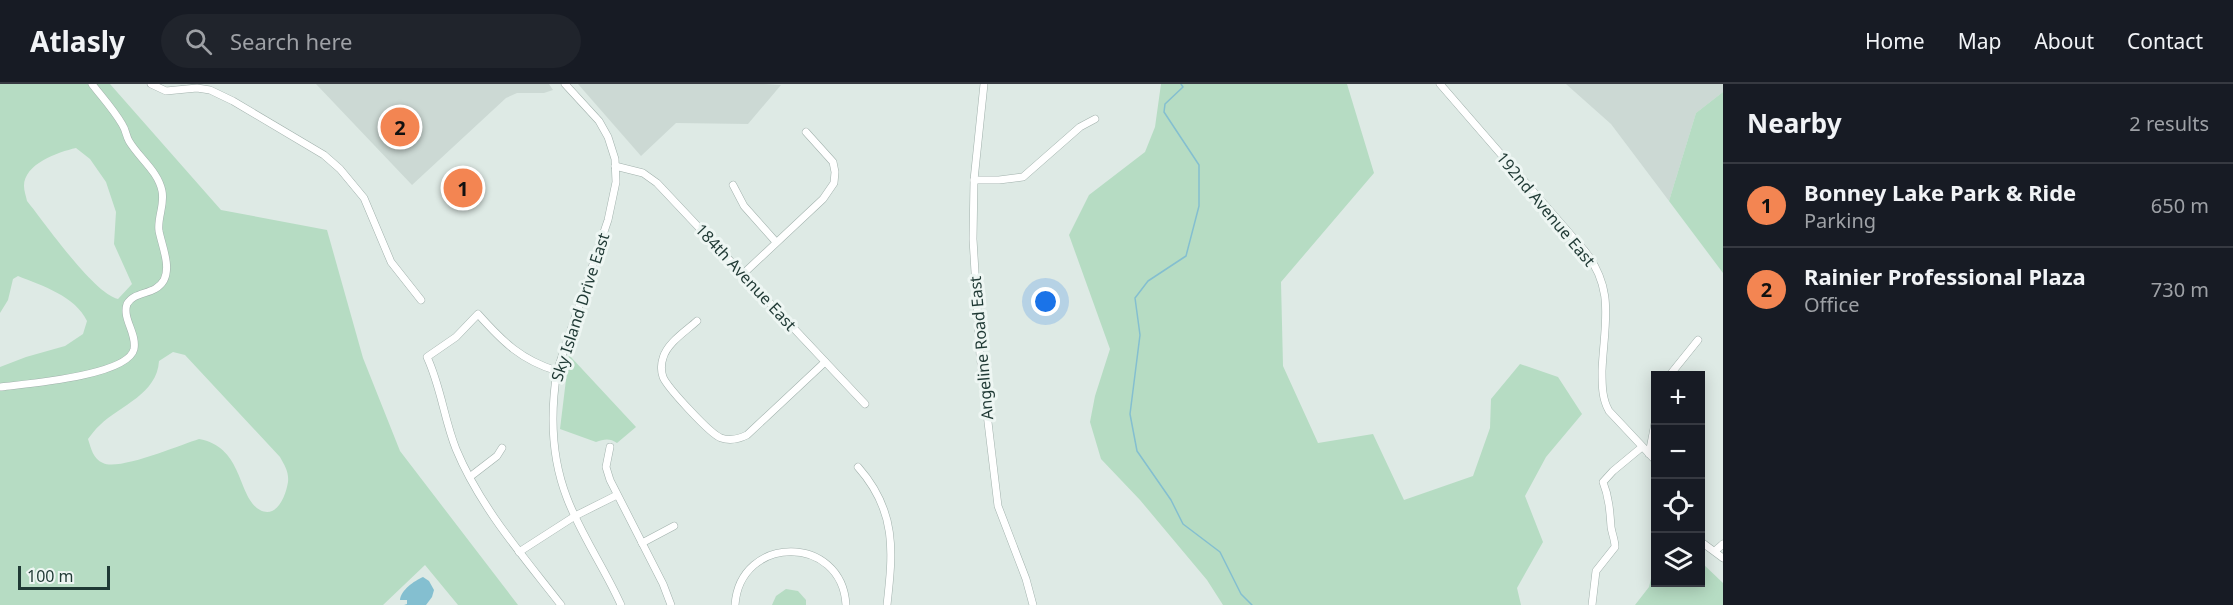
<!DOCTYPE html>
<meta charset="utf-8">
<style>
body{margin:0;font-family:"Noto Sans",sans-serif;background:#20242c;color:#f1f3f6}
.controls{position:absolute;right:18px;bottom:18px;display:grid;overflow:hidden;border-radius:0px;box-shadow:0 3px 15px #0003}
.controls button{width:54px;height:54px;display:grid;place-items:center;padding:0;border:0;border-bottom:2px solid #363941;background:#171b24;color:#f1f3f6;font:30px sans-serif}
.scale{position:absolute;left:18px;bottom:15px;width:92px;box-sizing:border-box;padding-left:6px;border:3px solid #1f3934;border-top:0;font-size:16px;line-height:21px;white-space:nowrap;color:#1f3934;-webkit-text-stroke:4px #eef6f3;paint-order:stroke}
.you{position:absolute;left:1046px;top:218px;width:21px;height:21px;margin:-15px;border:4px solid #fff;border-radius:50%;background:#1a73e8;box-shadow:0 0 0 9px #1a73e833}
.badge{display:grid;place-items:center;width:39px;height:39px;border-radius:50%;background:#f38552;color:#111;font-size:20px;font-weight:700}
.pin{position:absolute;translate:-50% -50%;border:3px solid #fff;box-shadow:0 2px 6px #0006}
.list{margin:0;padding:0;list-style:none}
h2{display:flex;justify-content:space-between;align-items:center;height:78px;margin:0;padding:0 24px;font-size:26px}
h2 small{font-size:20px;font-weight:400;color:#9ea1a6}
.list li{display:grid;grid-template-columns:39px 1fr auto;gap:18px;align-items:center;box-sizing:border-box;height:84px;padding:0 24px;border-top:2px solid #363941}
.list b{display:block;font-size:22px;white-space:nowrap}
.list p{margin:0;font-size:20px;white-space:nowrap;color:#9ea1a6}
.list em{font-size:20px;font-style:normal;color:#9ea1a6}
.icon{flex:none;width:33px;height:33px;fill:none;stroke:currentColor;stroke-width:2;stroke-linecap:round;stroke-linejoin:round}
.map{position:relative;flex:none;width:1723px;height:521px;overflow:hidden}
header{display:flex;align-items:center;gap:36px;box-sizing:border-box;height:84px;padding:0 30px;background:#171b24;border-bottom:2px solid #363941}
header strong{font-size:28px}
nav{display:flex;gap:33px;margin-inline-start:auto;font-size:21px}
.search{width:420px;height:54px;background:#20242c;display:flex;align-items:center;gap:15px;box-sizing:border-box;padding:0 21px;border-radius:33px;color:#9ea1a6;font-size:22px}
main{display:flex}
aside{flex:1;background:#171b24}
.map>svg:first-child{display:block}
</style>
<header>
<strong>Atlasly</strong>
<div class="search"><svg class="icon" aria-label="search" viewBox="0 0 24 24"><circle cx="10" cy="10" r="6"/><path d="M15 15l6 6"/></svg>Search here</div>
<nav><a>Home</a><a>Map</a><a>About</a><a>Contact</a></nav>
</header>
<main>
<div class="map">
<svg width="1723" height="521" viewBox="0 0 1723 521">
<rect width="100%" height="100%" fill="#deeae5"/>
<!-- built -->
<g fill="#ccd9d4">
<path d="M 316,0 L 549,0 L 553,6 L 544,9 L 517,9 L 506,14 L 412,101 Z"/>
<path d="M 578,0 L 764,0 L 781,1 L 748,40 L 676,39 L 641,72 Z"/>
<path d="M 1566,0 L 1723,0 L 1723,8 L 1696,29 L 1669,117 L 1611,40 Z"/>
</g>
<!-- green -->
<g fill="#b6dcc3" fill-rule="evenodd">
<path d="M 0,0 L 110,0 L 221,126 L 327,146 L 363,274 L 400,367 L 518,521 L 458,521 L 425,481 L 383,521 L 0,521 L 0,283 L 26,273 L 65,262 L 83,250 L 87,237 C 75,212 43,202 18,192 L 13,195 L 8,216 L 0,229 ZM 76,64 L 90,75 L 106,98 L 116,128 L 114,160 L 132,200 L 118,215 C 93,209 45,139 27,117 C 26,112 24,107 24,102 C 24,80 58,68 76,64 ZM 173,268 L 185,271 L 280,373 C 285,382 289,388 288,398 C 286,411 277,435 260,426 C 237,413 244,363 199,355 C 180,361 119,387 103,379 C 93,375 91,364 88,355 C 92,350 95,345 100,341 C 121,321 157,310 159,277 Z"/>
<path d="M 1161,0 L 1347,0 L 1374,89 L 1281,198 L 1283,282 L 1318,359 L 1373,350 L 1404,416 L 1473,392 L 1490,344 L 1491,315 L 1520,280 L 1558,293 L 1582,330 L 1546,373 L 1525,412 L 1543,458 L 1517,504 L 1521,521 L 1223,521 L 1207,496 L 1140,416 L 1101,375 L 1090,338 L 1095,312 L 1110,265 L 1069,151 L 1089,111 L 1145,68 L 1155,43 Z"/>
<path d="M 1723,8 L 1723,189 L 1669,117 L 1696,29 Z"/>
<path d="M 569,271 L 636,343 L 617,359 C 610,354 604,355 596,358 L 560,345 Z"/>
<path d="M 1655,478 L 1656,498 L 1700,498 L 1702,479 L 1723,499 L 1723,521 L 1635,521 L 1649,503 Z"/>
<path d="M 786,505 L 798,507 L 806,516 L 806,521 L 772,521 L 776,512 Z"/>
</g>
<!-- water -->
<path fill="#84bfd0" d="M 423,493 L 429,497 L 434,506 L 432,513 L 426,521 L 404,521 L 407,520 L 407,516 L 400,516 C 401,506 414,497 423,493 Z"/>
<g fill="none" stroke-linecap="round" stroke-linejoin="round">
<!-- stream -->
<path stroke="#84bfd0" stroke-width="1.5" d="M 1181,0 L 1183,3 L 1165,20 L 1164,28 L 1199,81 L 1199,122 L 1186,172 L 1148,197 L 1135,214 L 1140,251 L 1130,330 L 1137,367 L 1171,416 L 1183,440 L 1220,468 L 1241,510 L 1252,521"/>
<!-- minor casing -->
<g stroke="#a1b1ac" stroke-width="8">
<g id="minor">
<path d="M 151,0 L 166,7 L 197,4 L 210,6 L 233,17 L 324,71 L 340,85 L 364,114 L 391,178 L 421,216"/>
<path d="M 565,0 L 599,37 L 608,53 L 615,75 L 616,98 L 608,136 L 557,287 C 550,331 551,373 567,414 C 581,451 605,485 621,521"/>
<path d="M 984,0 L 974,96 L 973,155 L 980,271 L 998,422 L 1026,495 L 1033,521"/>
<path d="M 1440,0 L 1584,166 C 1616,206 1604,239 1602,287 C 1602,301 1602,315 1609,327 L 1656,377"/>
<path d="M 615,82 L 643,89 L 657,99 L 865,320"/>
<path d="M 974,96 L 999,96 L 1023,93 L 1080,43 L 1095,35"/>
<path d="M 733,101 L 744,122 L 776,158"/>
<path d="M 743,190 L 823,115 L 834,99 L 835,88 L 833,78 L 806,48"/>
<path d="M 697,237 C 686,247 667,259 663,274 C 661,280 661,287 663,293 C 667,303 710,350 721,354 C 730,357 739,355 747,351 L 825,278"/>
<path d="M 557,287 C 521,276 503,258 478,230 L 456,253 L 427,273 C 441,303 444,335 456,365 C 480,423 523,472 561,521"/>
<path d="M 1669,292 L 1698,256"/>
<path d="M 0,303 C 25,300 128,292 134,265 C 137,249 122,235 127,220 C 135,206 155,212 164,196 C 171,182 162,162 159,147 C 157,134 165,121 162,107 C 158,87 139,74 129,57 C 126,52 126,46 122,40 C 114,26 102,13 92,0"/>
<path d="M 610,363 L 606,383 L 610,396 L 663,500 L 671,521"/>
<path d="M 1649,370 L 1656,334"/>
<path d="M 858,383 C 897,427 893,467 887,521"/>
<path d="M 471,392 L 497,372 L 502,364"/>
<path d="M 1700,457 L 1723,474"/>
<path d="M 642,459 L 674,442"/>
<path d="M 1715,467 L 1723,460"/>
<path d="M 519,468 L 575,432 L 617,411"/>
<path d="M 735,521 C 740,450 842,450 846,521"/>
<path d="M 1592,521 L 1596,487 L 1615,463 C 1615,456 1612,450 1611,443 C 1610,428 1609,413 1603,398 L 1613,387 L 1642,363"/>
</g>
</g>
<!-- minor -->
<use href="#minor" stroke="#fff" stroke-width="7"/>
</g>
<g text-anchor="middle" dominant-baseline="central" stroke-width="6" stroke-linejoin="round" paint-order="stroke">
<!-- street labels -->
<g font-size="16" fill="#1f3934" stroke="#eef6f3">
<text transform="translate(1546 125) rotate(50)">192nd Avenue East</text>
<text transform="translate(746 193) rotate(47)">184th Avenue East</text>
<text transform="translate(580 223) rotate(-72)">Sky Island Drive East</text>
<text transform="translate(981 264) rotate(-95)">Angeline Road East</text>
</g>
</g>
</svg>
<div class="controls">
<button>+</button>
<button>−</button>
<button><svg class="icon" aria-label="locate" viewBox="0 0 24 24"><circle cx="12" cy="12" r="6"/><path d="M12 2v4M12 18v4M2 12h4M18 12h4"/></svg></button>
<button><svg class="icon" aria-label="layers" viewBox="0 0 24 24"><path d="M12 4l9 5-9 5-9-5zM3 14l9 5 9-5"/></svg></button>
</div>
<div class="scale">100 m</div>
<div class="you"></div>
<div class="pin badge" style="left:463px;top:104px">1</div>
<div class="pin badge" style="left:400px;top:43px">2</div>
</div>
<aside>
<h2>Nearby<small>2 results</small></h2>
<ul class="list">
<li><span class="badge">1</span><div><b>Bonney Lake Park &amp; Ride</b><p>Parking</p></div><em>650 m</em></li>
<li><span class="badge">2</span><div><b>Rainier Professional Plaza</b><p>Office</p></div><em>730 m</em></li>
</ul>
</aside>
</main>
